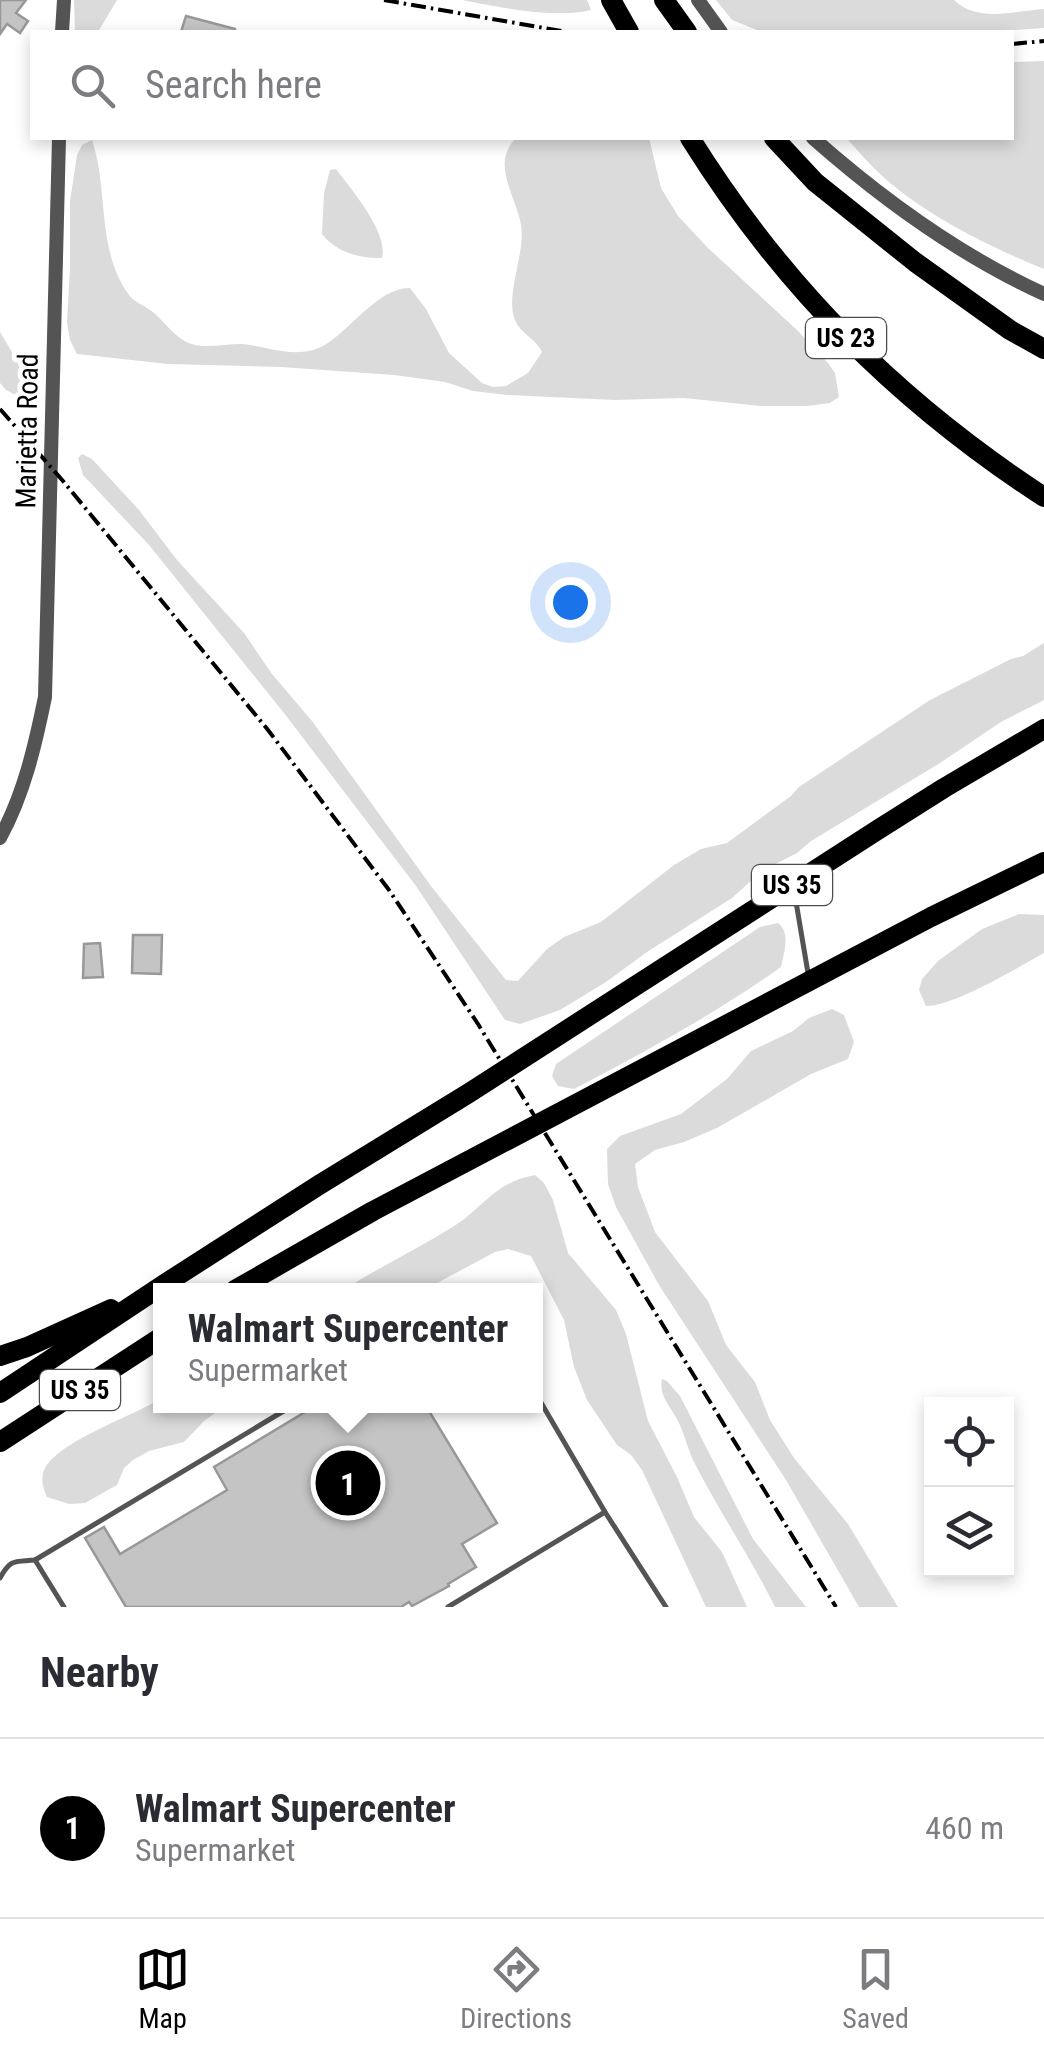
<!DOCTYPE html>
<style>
body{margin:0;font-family:"Roboto Condensed",sans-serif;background:#f2f2f3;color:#2b2b33}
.controls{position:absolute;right:30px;bottom:30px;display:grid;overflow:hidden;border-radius:0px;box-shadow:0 5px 15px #0003}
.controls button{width:90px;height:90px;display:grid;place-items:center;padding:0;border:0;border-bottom:2px solid #e1e1e2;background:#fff;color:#2b2b33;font:50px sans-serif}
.you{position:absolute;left:570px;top:602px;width:35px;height:35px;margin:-25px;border:8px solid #fff;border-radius:50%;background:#1a73e8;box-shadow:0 0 0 15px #1a73e833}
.badge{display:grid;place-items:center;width:65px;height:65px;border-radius:50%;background:#000;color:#fff;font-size:32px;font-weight:700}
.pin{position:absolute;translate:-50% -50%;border:5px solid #fff;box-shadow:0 2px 10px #0006}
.popup{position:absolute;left:153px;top:1283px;width:390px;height:130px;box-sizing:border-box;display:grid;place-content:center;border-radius:0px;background:#fff;filter:drop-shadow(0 2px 8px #0005);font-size:32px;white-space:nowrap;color:#7c7c81}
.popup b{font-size:38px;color:#2b2b33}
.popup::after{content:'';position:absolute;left:50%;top:100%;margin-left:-20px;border:20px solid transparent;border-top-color:#fff}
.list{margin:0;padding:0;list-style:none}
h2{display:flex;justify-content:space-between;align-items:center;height:130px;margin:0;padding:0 40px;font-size:42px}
h2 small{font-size:32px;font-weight:400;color:#7c7c81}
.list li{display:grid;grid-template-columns:65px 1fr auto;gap:30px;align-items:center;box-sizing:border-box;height:180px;padding:0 40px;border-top:2px solid #e1e1e2}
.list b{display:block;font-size:38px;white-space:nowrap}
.list p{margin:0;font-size:32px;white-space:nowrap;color:#7c7c81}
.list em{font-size:32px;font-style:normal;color:#7c7c81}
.icon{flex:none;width:55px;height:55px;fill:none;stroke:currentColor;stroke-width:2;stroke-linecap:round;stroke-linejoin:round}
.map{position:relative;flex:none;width:1044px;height:1607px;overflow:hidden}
.search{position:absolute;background:#fff;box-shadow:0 5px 15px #0003;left:30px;right:30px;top:30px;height:110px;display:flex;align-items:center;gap:25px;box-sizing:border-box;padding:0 35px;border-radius:0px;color:#7c7c81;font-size:38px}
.sheet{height:310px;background:#fff}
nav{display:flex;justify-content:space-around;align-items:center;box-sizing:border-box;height:140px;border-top:2px solid #e1e1e2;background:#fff;font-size:28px;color:#7c7c81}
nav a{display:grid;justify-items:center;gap:5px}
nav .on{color:#000}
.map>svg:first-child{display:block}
</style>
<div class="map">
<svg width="1044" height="1607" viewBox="0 0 1044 1607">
<rect width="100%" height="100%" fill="#fff"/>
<!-- green -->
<g fill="#dbdbdb">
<path d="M 74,0 L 117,0 L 98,32 L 75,32 Z"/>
<path d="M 462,0 L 587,0 L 591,10 C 557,19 497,7 462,0 Z"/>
<path d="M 716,0 L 954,0 C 978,23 1014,11 1044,9 L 1044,28 L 988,32 L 762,32 L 732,20 Z"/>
<path d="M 1044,61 L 1044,269 C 988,246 922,214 878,172 C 866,161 857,149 846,138 L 1012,138 L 1012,62 Z"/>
<path d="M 516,138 L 649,138 L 661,188 L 678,216 L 708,248 L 797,330 L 828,363 L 835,373 L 839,397 L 830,403 L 807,406 L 761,406 L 684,398 L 615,400 L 507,395 L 473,391 L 445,382 L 394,375 L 281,367 L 168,364 L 77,354 L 70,340 L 67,322 L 70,268 L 70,201 L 77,155 L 82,145 L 92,140 C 109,190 96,250 129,295 C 135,303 146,306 153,312 C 166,323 177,341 195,345 C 209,348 226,344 241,344 C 269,346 295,360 323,346 C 349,332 378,287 410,288 L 426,309 L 449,353 L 482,383 L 493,387 L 506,386 L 528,373 L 542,352 C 535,337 519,334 514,317 C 506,293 526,251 521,225 C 516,195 490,164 516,138 Z"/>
<path d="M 336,169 C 351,189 389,233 382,258 C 360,259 336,252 322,234 L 324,193 L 330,170 Z"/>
<path d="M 0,332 L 38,396 L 31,403 L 6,390 L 0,383 Z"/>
<path d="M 82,454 L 92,459 L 139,510 L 177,560 L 244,633 L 272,674 L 312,721 L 431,886 L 506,980 L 518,981 L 547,949 L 564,937 L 601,922 L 674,865 L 701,849 L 727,843 L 791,796 L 799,787 L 930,700 L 1011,659 L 1023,656 L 1044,643 L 1044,700 L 1001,722 L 940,763 L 811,841 L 797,853 L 762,871 L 732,898 L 647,952 L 606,982 L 560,1010 L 520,1024 L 505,1020 L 416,886 L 284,713 L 149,545 L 83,475 L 78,458 Z"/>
<path d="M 1019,914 L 1044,915 L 1044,953 C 1017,968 954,1006 926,1006 L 919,990 L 922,979 L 938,961 L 982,929 Z"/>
<path d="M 778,923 C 791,933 784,952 781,967 C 715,1014 645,1052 574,1089 L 558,1086 L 552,1076 L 556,1064 L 760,927 Z"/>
<path d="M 832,1009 L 844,1015 L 854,1042 L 848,1059 L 811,1074 L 717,1128 L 684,1142 L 655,1150 L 635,1164 L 638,1187 L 655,1232 L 708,1301 L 726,1345 L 755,1382 L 770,1420 L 794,1458 L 848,1524 L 898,1607 L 859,1607 L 786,1480 L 659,1285 L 616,1207 L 608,1184 L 607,1149 L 620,1136 L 681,1114 L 727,1079 L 751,1051 L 793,1031 L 809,1018 Z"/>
<path d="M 535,1175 L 544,1183 L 553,1200 L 568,1253 L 616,1310 L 626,1334 L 648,1421 L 677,1477 L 694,1517 L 722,1552 L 747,1607 L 706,1607 L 642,1470 L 631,1455 L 617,1445 L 587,1400 L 574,1367 L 564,1320 L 531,1256 L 508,1249 L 495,1252 L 424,1290 L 343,1290 C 378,1268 415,1250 451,1228 C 483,1209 494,1182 535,1175 Z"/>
<path d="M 662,1379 L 667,1381 L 680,1396 L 753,1539 L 806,1607 L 775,1607 C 751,1558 720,1513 695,1464 C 688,1451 685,1435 678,1421 C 671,1407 658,1395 662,1379 Z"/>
<path d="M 160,1399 L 160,1406 L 225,1406 L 204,1421 L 184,1442 L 149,1451 L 133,1460 L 124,1468 L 117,1485 L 85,1503 L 69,1504 L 47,1497 C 44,1490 41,1482 43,1474 C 49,1444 134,1416 160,1399 Z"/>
</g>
<!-- building -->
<g fill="#c4c4c4" stroke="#989898" stroke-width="2.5">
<path d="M 0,0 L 26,0 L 16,13 L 28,21 L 20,33 L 7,24 L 0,34 Z"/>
<path d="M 186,16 L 235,29 L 235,32 L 181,32 Z"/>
<path d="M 133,935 L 162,935 L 161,974 L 132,973 Z"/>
<path d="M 100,943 L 103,977 L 83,978 L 84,944 Z"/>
<path d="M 308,1406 L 426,1406 L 497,1523 L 462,1544 L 476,1567 L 448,1584 L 449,1586 L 412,1606 L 409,1602 L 401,1607 L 126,1607 L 85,1538 L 104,1527 L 120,1554 L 227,1490 L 214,1467 L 310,1409 Z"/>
</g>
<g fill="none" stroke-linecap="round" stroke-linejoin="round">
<!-- service -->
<g stroke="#545454" stroke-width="5">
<path d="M 794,890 L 808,973"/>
<path d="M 536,1394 L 605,1512 L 666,1607"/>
<path d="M 35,1560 L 64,1607"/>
<path d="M 0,1578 C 11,1558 15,1562 35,1560 L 292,1406"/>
<path d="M 448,1607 L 605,1512"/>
</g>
<!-- tertiary -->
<g stroke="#545454" stroke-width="14">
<path d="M 698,0 L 721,32"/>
<path d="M 62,32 L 64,0"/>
<path d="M 813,138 C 882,199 959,255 1044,294"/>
<path d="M 0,838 C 24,794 35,746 45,697 L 59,138"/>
</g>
<!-- motorway -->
<g stroke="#000" stroke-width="20">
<path d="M 611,0 L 629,32"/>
<path d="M 664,0 L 687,32"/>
<path d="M 690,138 C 783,287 897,401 1044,497"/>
<path d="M 774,138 L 815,182 L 915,262 L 1010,330 L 1044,349"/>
<path d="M 235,1290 L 373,1211 L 931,917 L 1044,862"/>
<path d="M 0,1356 L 27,1347 L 111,1309"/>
<path d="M 0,1393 L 163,1285 L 319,1185 L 469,1093 L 879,829 L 944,788 L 1044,729"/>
<path d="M 0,1442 L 160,1338"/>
</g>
<!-- rail -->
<g stroke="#000" stroke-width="4" stroke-dasharray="15 5 2.5 5" stroke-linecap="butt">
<path d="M 384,0 L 567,32"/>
<path d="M 1012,44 L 1044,41"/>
<path d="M 0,409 L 63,481 L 268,730 L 389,890 L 478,1024 L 836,1607"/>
</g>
</g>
<g text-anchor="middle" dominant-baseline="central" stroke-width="10" stroke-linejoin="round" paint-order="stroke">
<!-- shield labels -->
<g fill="#fff" stroke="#4c4c4c" stroke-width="2.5">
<rect x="806" y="318" width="80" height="40" rx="8"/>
<rect x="752" y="865" width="80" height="40" rx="8"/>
<rect x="40" y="1370" width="80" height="40" rx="8"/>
</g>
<g font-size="25" font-weight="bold" fill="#000">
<text x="846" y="338">US 23</text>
<text x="792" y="885">US 35</text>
<text x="80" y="1390">US 35</text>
</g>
<!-- street labels -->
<g font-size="28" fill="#000" stroke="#fff">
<text transform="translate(27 431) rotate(-89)">Marietta Road</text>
</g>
</g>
</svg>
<div class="controls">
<button><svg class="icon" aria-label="locate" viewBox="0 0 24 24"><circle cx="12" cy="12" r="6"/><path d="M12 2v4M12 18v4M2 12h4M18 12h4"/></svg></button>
<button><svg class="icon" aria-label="layers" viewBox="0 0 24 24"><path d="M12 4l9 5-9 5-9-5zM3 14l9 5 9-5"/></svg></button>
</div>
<div class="you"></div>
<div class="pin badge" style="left:348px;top:1483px">1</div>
<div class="popup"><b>Walmart Supercenter</b>Supermarket</div>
<div class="search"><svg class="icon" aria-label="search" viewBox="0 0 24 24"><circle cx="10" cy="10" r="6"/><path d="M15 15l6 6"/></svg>Search here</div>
</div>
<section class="sheet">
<h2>Nearby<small></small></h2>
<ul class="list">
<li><span class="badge">1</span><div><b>Walmart Supercenter</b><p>Supermarket</p></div><em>460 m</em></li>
</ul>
</section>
<nav>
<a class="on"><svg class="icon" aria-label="map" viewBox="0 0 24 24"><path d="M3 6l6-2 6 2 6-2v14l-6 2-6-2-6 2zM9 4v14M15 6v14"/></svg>Map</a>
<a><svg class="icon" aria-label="directions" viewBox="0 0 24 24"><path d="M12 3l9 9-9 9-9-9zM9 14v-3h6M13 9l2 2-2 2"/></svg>Directions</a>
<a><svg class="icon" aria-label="saved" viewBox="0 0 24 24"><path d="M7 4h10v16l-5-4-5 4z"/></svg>Saved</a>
</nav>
